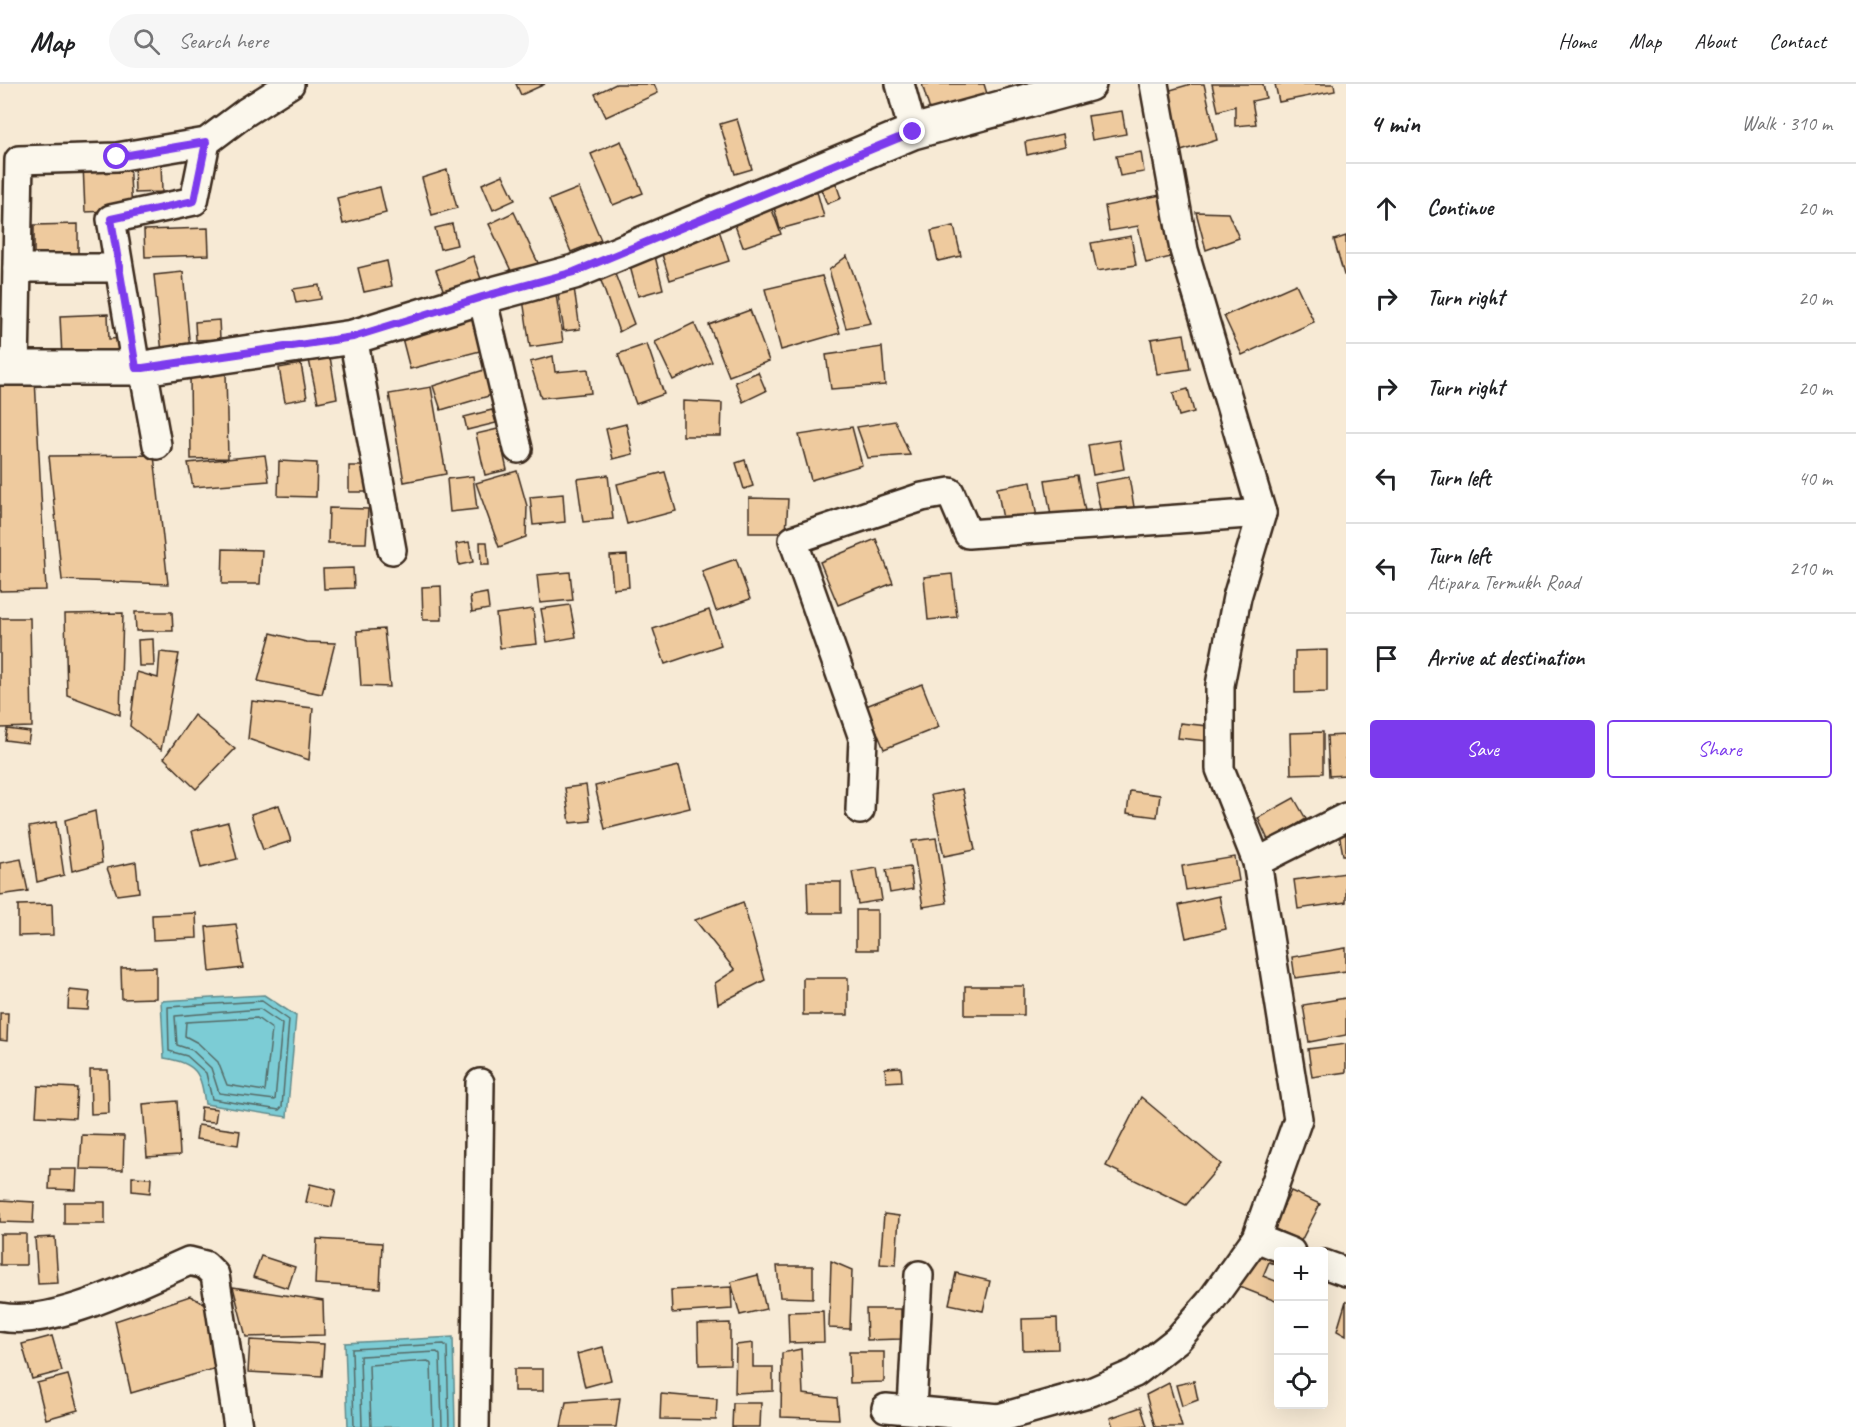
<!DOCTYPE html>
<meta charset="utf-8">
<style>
body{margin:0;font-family:Caveat,sans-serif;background:#f6f6f6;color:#202124}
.controls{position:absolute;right:18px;bottom:18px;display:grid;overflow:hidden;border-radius:6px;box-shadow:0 6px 24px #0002}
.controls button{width:54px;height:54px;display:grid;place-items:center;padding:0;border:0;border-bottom:2px solid #e0e0e0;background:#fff;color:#202124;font:30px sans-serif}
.stop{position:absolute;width:18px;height:18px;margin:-14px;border:4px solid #7c3aed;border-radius:50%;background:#fff}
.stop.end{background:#7c3aed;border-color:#fff;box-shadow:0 2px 6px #0008}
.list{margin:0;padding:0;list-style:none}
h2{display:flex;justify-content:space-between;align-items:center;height:78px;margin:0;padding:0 24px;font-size:26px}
h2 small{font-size:20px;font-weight:400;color:#757577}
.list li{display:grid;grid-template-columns:39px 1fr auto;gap:18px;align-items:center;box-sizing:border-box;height:90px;padding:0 24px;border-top:2px solid #e0e0e0}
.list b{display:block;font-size:22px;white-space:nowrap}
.list p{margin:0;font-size:20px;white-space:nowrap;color:#757577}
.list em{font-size:20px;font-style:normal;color:#757577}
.actions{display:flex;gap:12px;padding:18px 24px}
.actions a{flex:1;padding:14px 0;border:2px solid #7c3aed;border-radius:6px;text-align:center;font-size:21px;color:#7c3aed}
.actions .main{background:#7c3aed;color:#fff}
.icon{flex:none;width:33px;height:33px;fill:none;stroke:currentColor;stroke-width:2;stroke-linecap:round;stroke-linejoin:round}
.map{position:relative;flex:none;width:1346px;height:1343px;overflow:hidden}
header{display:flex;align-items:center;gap:36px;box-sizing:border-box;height:84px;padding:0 30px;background:#fff;border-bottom:2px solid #e0e0e0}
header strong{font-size:28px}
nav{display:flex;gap:33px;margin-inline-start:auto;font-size:21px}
.search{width:420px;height:54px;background:#f6f6f6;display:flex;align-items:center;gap:15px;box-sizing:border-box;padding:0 21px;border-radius:33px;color:#757577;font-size:22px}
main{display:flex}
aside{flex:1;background:#fff}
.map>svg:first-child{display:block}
</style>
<header>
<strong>Map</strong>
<div class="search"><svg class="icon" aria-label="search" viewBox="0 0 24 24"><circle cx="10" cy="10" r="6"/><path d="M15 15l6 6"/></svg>Search here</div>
<nav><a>Home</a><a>Map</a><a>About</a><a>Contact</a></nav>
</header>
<main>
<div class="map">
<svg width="1346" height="1343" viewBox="0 0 1346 1343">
<rect width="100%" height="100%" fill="#f7ead5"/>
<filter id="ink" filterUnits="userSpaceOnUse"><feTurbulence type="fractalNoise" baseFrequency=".0167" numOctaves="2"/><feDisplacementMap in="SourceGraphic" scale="12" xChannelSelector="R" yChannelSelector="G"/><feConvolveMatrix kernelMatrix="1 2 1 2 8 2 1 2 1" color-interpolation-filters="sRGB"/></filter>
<g filter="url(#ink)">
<!-- water -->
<g fill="#7cccd5" stroke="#628b8c" stroke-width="1.5">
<path d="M 264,911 L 296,932 L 287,1033 L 205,1020 C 201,989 197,979 164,974 L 161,917 Z"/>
<path d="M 453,1253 L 455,1343 L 348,1343 L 345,1259 Z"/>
</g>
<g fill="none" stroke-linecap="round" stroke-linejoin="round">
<!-- shore -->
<g stroke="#556b67" stroke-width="1.5">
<path d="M 262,917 L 289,936 L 282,1023 L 279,1026 L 212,1015 L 206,989 L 187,972 L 169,967 L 168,923 Z"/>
<path d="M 260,925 L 282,940 L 275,1016 L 219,1009 L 211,984 L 192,966 L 177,961 L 175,932 Z"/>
<path d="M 257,934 L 272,945 L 265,1007 L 227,1001 L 218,978 L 198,959 L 185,952 L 186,938 Z"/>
<path d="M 354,1343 L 352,1265 L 444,1260 L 447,1263 L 449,1343"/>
<path d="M 362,1343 L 360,1272 L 437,1268 L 440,1271 L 442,1343"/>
<path d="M 371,1343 L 369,1281 L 428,1277 L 431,1280 L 433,1343"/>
</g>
</g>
<!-- building -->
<g fill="#eeca9e" stroke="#3b2a1e" stroke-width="1.5">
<path d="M 516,0 L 545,0 L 521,11 Z"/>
<path d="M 616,0 L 654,0 L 658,9 L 606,33 L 595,10 Z"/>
<path d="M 922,0 L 984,0 L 988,13 L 931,30 Z"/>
<path d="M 1191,0 L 1204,0 L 1217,56 L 1181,67 L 1167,7 Z"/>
<path d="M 1212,0 L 1263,0 L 1266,14 L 1252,17 L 1256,40 L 1235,42 L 1235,22 L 1218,27 Z"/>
<path d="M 1275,0 L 1334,0 L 1335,7 L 1279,18 Z"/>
<path d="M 1122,27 L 1126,50 L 1092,56 L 1088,32 Z"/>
<path d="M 737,35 L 752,85 L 735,90 L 720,40 Z"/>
<path d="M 1063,50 L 1065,62 L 1027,71 L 1025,58 Z"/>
<path d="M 621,57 L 643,109 L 613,121 L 591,70 Z"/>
<path d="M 1141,68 L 1144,88 L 1120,92 L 1116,72 Z"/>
<path d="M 161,76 L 162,108 L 135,109 L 134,77 Z"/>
<path d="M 129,77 L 132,126 L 85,128 L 83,80 Z"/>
<path d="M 447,86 L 457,124 L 432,131 L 422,94 Z"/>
<path d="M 503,91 L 515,116 L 493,126 L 482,100 Z"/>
<path d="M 835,97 L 841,114 L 827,120 L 820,103 Z"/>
<path d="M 380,103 L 386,129 L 343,140 L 337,114 Z"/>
<path d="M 579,104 L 601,156 L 571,168 L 549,116 Z"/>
<path d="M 816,104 L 824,133 L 780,145 L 772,116 Z"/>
<path d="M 1161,111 L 1175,172 L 1146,179 L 1138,142 L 1109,147 L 1105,122 Z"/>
<path d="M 771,123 L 781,150 L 743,163 L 733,136 Z"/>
<path d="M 514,128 L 539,181 L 514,193 L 489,140 Z"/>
<path d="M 1196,128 L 1228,129 L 1239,154 L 1206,166 Z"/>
<path d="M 78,140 L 78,177 L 34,178 L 34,141 Z"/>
<path d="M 452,140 L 457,161 L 440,165 L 435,144 Z"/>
<path d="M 954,142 L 961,172 L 938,177 L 931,147 Z"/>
<path d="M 208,144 L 209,171 L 145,173 L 144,146 Z"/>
<path d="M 719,146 L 729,177 L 670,196 L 660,164 Z"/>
<path d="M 1131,152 L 1136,181 L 1097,187 L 1091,159 Z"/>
<path d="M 1346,152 L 1346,190 L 1344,191 L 1334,156 Z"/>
<path d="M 654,168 L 663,205 L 638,212 L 628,175 Z"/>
<path d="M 473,172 L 482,198 L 445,211 L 436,186 Z"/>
<path d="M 847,172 L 871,239 L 846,244 L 829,186 Z"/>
<path d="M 387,177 L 392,202 L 364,208 L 358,184 Z"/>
<path d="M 612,182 L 634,240 L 619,248 L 599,191 Z"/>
<path d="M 183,188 L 190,266 L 162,269 L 154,191 Z"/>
<path d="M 822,192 L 840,249 L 781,266 L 765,205 Z"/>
<path d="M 573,197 L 580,245 L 564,247 L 556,199 Z"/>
<path d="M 1296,200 L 1314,238 L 1242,271 L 1224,232 Z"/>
<path d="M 319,201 L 321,215 L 296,219 L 293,205 Z"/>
<path d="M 556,210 L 563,258 L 530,263 L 523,215 Z"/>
<path d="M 750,226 L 769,277 L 729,292 L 709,241 Z"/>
<path d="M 108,230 L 109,255 L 125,254 L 126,270 L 62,273 L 60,232 Z"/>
<path d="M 471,232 L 480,267 L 410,285 L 401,250 Z"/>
<path d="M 219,236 L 220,255 L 196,256 L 195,238 Z"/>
<path d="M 694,239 L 712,278 L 673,296 L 655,258 Z"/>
<path d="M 1184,250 L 1190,285 L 1157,290 L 1151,255 Z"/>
<path d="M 647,260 L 664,310 L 636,320 L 618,270 Z"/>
<path d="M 882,263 L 885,301 L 831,305 L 826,271 Z"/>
<path d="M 553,272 L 555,288 L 588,285 L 591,309 L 541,314 L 530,278 Z"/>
<path d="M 330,273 L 337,314 L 318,318 L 309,276 Z"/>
<path d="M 301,280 L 307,314 L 285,318 L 279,284 Z"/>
<path d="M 484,286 L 492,311 L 441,326 L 433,302 Z"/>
<path d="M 758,288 L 766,307 L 743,318 L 735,298 Z"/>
<path d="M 226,289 L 228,374 L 191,375 L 190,290 Z"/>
<path d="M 0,294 L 35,295 L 46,506 L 0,507 Z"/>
<path d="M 431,303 L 446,390 L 404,398 L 389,310 Z"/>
<path d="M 1188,305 L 1194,328 L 1179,332 L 1173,309 Z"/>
<path d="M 683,317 L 722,319 L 721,352 L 683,352 Z"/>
<path d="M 492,326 L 496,339 L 467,346 L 464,333 Z"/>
<path d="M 895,337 L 910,371 L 868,374 L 857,343 Z"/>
<path d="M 626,340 L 633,370 L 613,375 L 606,345 Z"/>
<path d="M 852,343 L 862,381 L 811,396 L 799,351 Z"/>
<path d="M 498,345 L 507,386 L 485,391 L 476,350 Z"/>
<path d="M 1119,356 L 1124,385 L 1093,391 L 1088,361 Z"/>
<path d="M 154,371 L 168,500 L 62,496 L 49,372 Z"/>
<path d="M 265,371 L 269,397 L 193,403 L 188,379 Z"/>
<path d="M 745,376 L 753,402 L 744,405 L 736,379 Z"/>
<path d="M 279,377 L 317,379 L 316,413 L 278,412 Z"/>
<path d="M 349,382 L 370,382 L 371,408 L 349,408 Z"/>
<path d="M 517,387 L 527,422 L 526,453 L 499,463 L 476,399 Z"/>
<path d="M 665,388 L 676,427 L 627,440 L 617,400 Z"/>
<path d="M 608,391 L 613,435 L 583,438 L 577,395 Z"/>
<path d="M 1078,391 L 1085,427 L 1051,432 L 1045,396 Z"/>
<path d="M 473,392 L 477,425 L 450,428 L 447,395 Z"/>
<path d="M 1129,393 L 1135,429 L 1102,435 L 1095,399 Z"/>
<path d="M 1031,398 L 1037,434 L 1004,440 L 997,404 Z"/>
<path d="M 563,410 L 565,438 L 533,441 L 530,413 Z"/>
<path d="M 749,414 L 788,415 L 786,449 L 749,449 Z"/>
<path d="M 329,424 L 368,425 L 366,459 L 328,459 Z"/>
<path d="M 876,455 L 893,499 L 838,521 L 820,478 Z"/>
<path d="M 469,458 L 473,478 L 459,481 L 456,460 Z"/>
<path d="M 480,458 L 487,458 L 489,481 L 481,481 Z"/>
<path d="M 223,465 L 262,466 L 260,500 L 222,500 Z"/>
<path d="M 627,471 L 629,503 L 613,505 L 610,472 Z"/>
<path d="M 736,475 L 750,515 L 716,527 L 702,487 Z"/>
<path d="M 353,484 L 354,504 L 324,505 L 323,485 Z"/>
<path d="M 570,488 L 573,516 L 540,519 L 537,491 Z"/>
<path d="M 952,490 L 957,533 L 928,536 L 924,493 Z"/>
<path d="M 441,502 L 442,536 L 423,536 L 422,503 Z"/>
<path d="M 487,509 L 489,525 L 472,528 L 470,512 Z"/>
<path d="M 570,521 L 576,553 L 547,558 L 541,525 Z"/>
<path d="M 533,525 L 537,560 L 500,564 L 496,530 Z"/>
<path d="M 709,526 L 721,561 L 665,580 L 653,545 Z"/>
<path d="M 135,528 L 172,528 L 173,547 L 136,547 Z"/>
<path d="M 123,529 L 120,631 L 67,611 L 65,530 Z"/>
<path d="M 0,534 L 30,534 L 32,643 L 0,644 Z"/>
<path d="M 384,545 L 390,603 L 361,602 L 357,547 Z"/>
<path d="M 271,549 L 306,558 L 335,559 L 322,610 L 258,597 Z"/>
<path d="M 153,555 L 154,582 L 139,582 L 138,556 Z"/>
<path d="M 1327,566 L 1327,608 L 1295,609 L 1295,567 Z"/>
<path d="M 160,568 L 179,570 L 161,666 L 130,642 L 137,588 L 158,594 Z"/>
<path d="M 922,600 L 939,643 L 884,665 L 866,622 Z"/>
<path d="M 252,617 L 313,624 L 309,676 L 248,655 Z"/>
<path d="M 194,631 L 235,665 L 196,705 L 164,674 Z"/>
<path d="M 1180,639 L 1208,642 L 1207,657 L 1178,654 Z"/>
<path d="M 7,645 L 30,648 L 28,659 L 5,656 Z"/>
<path d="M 1323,648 L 1323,689 L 1291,690 L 1290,649 Z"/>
<path d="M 1346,651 L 1346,691 L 1329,692 L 1327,652 Z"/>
<path d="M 679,682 L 690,724 L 605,745 L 595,702 Z"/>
<path d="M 586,701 L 591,737 L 570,739 L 565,704 Z"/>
<path d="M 962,705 L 975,766 L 944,772 L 931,711 Z"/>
<path d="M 1130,707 L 1160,711 L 1157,733 L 1127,729 Z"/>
<path d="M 1294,714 L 1306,735 L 1269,758 L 1258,734 Z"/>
<path d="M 279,721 L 291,757 L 263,766 L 251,730 Z"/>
<path d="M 95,727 L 102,779 L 72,787 L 65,736 Z"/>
<path d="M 1346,736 L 1346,771 L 1343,771 L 1337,738 Z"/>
<path d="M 56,738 L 64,791 L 37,798 L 29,743 Z"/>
<path d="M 228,738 L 237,775 L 201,784 L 192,747 Z"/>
<path d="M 936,754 L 947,819 L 923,823 L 912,757 Z"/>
<path d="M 1235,773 L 1239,797 L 1186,806 L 1182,782 Z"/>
<path d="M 21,775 L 28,807 L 0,811 L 0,779 Z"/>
<path d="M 136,778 L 139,808 L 117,811 L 107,784 Z"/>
<path d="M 910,783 L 913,805 L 890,809 L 886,786 Z"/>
<path d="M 877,784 L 882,816 L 858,820 L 852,788 Z"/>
<path d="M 1346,789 L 1346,818 L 1298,825 L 1294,796 Z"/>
<path d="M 807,798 L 841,798 L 841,829 L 808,829 Z"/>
<path d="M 1219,812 L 1226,845 L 1186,854 L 1179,821 Z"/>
<path d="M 743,818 L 765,896 L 718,920 L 715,899 L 735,886 L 695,836 Z"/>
<path d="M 52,820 L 53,851 L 18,852 L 18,821 Z"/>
<rect x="856" y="826" width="21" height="40"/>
<path d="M 196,829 L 197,854 L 153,856 L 152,831 Z"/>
<path d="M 236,840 L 243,884 L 210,888 L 206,843 Z"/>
<path d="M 1346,864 L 1346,887 L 1295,894 L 1292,873 Z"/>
<path d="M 156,883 L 156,914 L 122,915 L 121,884 Z"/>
<rect x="803" y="894" width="45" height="37"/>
<rect x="965" y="902" width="59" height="29"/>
<path d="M 69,906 L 90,908 L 88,926 L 68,925 Z"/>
<path d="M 1346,914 L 1346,951 L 1309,958 L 1303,921 Z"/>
<path d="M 0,929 L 8,929 L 7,957 L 0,956 Z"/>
<path d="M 1346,960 L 1346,988 L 1312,993 L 1308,965 Z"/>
<path d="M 901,983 L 902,997 L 886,998 L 885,984 Z"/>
<path d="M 90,986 L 108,986 L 109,1029 L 91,1030 Z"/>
<path d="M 38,1002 L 77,1004 L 75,1034 L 36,1032 Z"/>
<path d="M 1141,1013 L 1221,1080 L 1186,1121 L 1106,1082 Z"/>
<path d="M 177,1017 L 180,1071 L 147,1073 L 143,1020 Z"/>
<path d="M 201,1023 L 217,1025 L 215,1038 L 200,1037 Z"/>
<path d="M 198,1041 L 240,1047 L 238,1061 L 196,1055 Z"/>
<path d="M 82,1051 L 124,1052 L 123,1086 L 80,1085 Z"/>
<path d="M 50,1085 L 77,1085 L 76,1106 L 49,1105 Z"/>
<path d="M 132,1093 L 151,1094 L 150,1109 L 132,1107 Z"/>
<path d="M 310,1100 L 336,1106 L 332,1123 L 306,1118 Z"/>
<path d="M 1291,1107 L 1320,1120 L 1301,1157 L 1273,1144 Z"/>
<path d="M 0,1116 L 34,1118 L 33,1139 L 0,1138 Z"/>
<rect x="64" y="1118" width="41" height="22"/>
<path d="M 884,1130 L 899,1132 L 896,1181 L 880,1180 Z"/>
<rect x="0" y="1150" width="26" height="31"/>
<path d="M 55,1153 L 58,1199 L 38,1200 L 35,1154 Z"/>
<path d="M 317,1155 L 382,1159 L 380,1204 L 315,1200 Z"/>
<path d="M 1257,1159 L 1279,1168 L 1278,1181 L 1269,1178 L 1263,1192 L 1278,1198 L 1278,1218 L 1240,1203 Z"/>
<path d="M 261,1172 L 295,1183 L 288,1204 L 253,1193 Z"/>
<path d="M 831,1177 L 852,1186 L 850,1245 L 829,1244 Z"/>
<path d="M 777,1182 L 813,1182 L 813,1214 L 780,1213 Z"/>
<path d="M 956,1189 L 990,1197 L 983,1227 L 949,1220 Z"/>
<path d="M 758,1191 L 766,1225 L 740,1231 L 731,1198 Z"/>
<path d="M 233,1203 L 323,1217 L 324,1251 L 246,1253 Z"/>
<path d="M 731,1203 L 732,1225 L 672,1229 L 671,1206 Z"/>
<path d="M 190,1212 L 205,1220 L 220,1283 L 131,1309 L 115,1237 Z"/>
<path d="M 1346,1217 L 1346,1252 L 1337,1247 Z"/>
<path d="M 866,1225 L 901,1225 L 901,1255 L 867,1256 Z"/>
<path d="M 823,1227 L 824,1258 L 789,1259 L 788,1228 Z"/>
<path d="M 1057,1234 L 1058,1265 L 1023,1266 L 1022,1235 Z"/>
<path d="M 730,1239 L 730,1280 L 699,1281 L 698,1240 Z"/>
<path d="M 52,1252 L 62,1287 L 32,1295 L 22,1260 Z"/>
<path d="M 250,1256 L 324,1260 L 322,1292 L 248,1288 Z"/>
<path d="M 753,1259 L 753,1283 L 773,1283 L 773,1307 L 735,1309 L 736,1261 Z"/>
<path d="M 603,1263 L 611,1296 L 585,1303 L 577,1270 Z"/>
<path d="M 801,1265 L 803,1310 L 837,1314 L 839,1335 L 781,1333 L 782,1269 Z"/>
<path d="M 849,1268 L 884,1268 L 884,1298 L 850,1299 Z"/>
<rect x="514" y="1285" width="29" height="22"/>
<path d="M 68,1291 L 78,1326 L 46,1335 L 37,1299 Z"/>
<path d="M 1194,1297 L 1198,1316 L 1182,1322 L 1176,1301 Z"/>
<path d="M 1169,1299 L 1182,1343 L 1155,1343 L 1146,1311 Z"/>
<path d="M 661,1310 L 717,1315 L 716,1336 L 660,1335 Z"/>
<path d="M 620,1314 L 616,1343 L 561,1343 L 566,1318 Z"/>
<path d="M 733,1319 L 761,1319 L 760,1343 L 732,1343 Z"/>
<path d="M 1141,1323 L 1147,1342 L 1113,1343 L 1110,1334 Z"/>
</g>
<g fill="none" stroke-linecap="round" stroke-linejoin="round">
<!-- minor casing -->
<g stroke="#3b2a1e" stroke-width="32">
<g id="minor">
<path d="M 900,0 L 913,48"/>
<path d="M 17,184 L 118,184"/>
<path d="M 482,213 L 518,365"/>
<path d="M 353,253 L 392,466"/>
<path d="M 136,284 L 111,135 L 194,117 L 206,58"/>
<path d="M 143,284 L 157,361"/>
<path d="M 15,285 L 19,76 L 117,73 L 206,58 L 246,28 L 290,0"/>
<path d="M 860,726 L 863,654 L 793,456 L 922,413 L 950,408 L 968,450 L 1262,429"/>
<path d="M 1257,778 L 1346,733"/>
<path d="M 1256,1154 L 1291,1168"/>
<path d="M 1324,1180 L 1346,1188"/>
<path d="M 0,1233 C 55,1243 138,1199 189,1177 L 205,1181 L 215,1191 L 238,1343"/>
<path d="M 886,1324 L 999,1334"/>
<path d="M 912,1324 L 919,1191"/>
<path d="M 475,1343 L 480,999"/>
<path d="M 993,1343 L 999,1334 L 1091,1308 L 1135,1289 L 1177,1256 L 1210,1218 L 1256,1154 L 1298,1035 L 1257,778 L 1220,685 L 1220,601 L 1237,513 L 1262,429 L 1184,166 L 1154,0"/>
</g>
</g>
<!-- major casing -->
<g stroke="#3b2a1e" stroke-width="38">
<path id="major" d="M 0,284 L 143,284 L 353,253 L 482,213 L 574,188 L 913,48 L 1089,0"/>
</g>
<!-- minor -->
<use href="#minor" stroke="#fbf7ec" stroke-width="27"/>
<!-- major -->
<use href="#major" stroke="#fbf7ec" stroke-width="33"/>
</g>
</g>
<g fill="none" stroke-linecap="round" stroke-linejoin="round" filter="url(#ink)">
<!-- route -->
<path stroke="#7c3aed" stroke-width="8" d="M 117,73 L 206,58 L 194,117 L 111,135 L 136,284 L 143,284 L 353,253 L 482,213 L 574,188 L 913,48"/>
</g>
</svg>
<div class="controls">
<button>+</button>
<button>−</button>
<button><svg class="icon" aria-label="locate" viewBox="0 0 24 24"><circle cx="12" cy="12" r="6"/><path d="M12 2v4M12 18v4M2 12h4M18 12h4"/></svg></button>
</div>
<div class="stop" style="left:117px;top:73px"></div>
<div class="stop end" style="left:913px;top:48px"></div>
</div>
<aside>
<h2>4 min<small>Walk · 310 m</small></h2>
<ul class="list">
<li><svg class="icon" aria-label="ahead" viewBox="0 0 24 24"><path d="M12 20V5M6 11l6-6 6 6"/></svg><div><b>Continue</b></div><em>20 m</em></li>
<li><svg class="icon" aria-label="right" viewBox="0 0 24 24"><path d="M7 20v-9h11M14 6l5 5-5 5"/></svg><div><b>Turn right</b></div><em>20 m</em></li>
<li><svg class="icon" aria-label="right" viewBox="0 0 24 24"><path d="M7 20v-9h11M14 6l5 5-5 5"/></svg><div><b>Turn right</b></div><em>20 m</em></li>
<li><svg class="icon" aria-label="left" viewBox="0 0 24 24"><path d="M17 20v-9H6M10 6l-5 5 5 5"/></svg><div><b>Turn left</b></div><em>40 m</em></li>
<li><svg class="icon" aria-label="left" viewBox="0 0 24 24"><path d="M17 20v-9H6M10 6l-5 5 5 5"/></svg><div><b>Turn left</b><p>Atipara Termukh Road</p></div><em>210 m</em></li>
<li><svg class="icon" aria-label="arrive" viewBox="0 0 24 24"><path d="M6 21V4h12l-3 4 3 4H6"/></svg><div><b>Arrive at destination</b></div></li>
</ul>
<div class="actions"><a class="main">Save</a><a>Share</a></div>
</aside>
</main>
